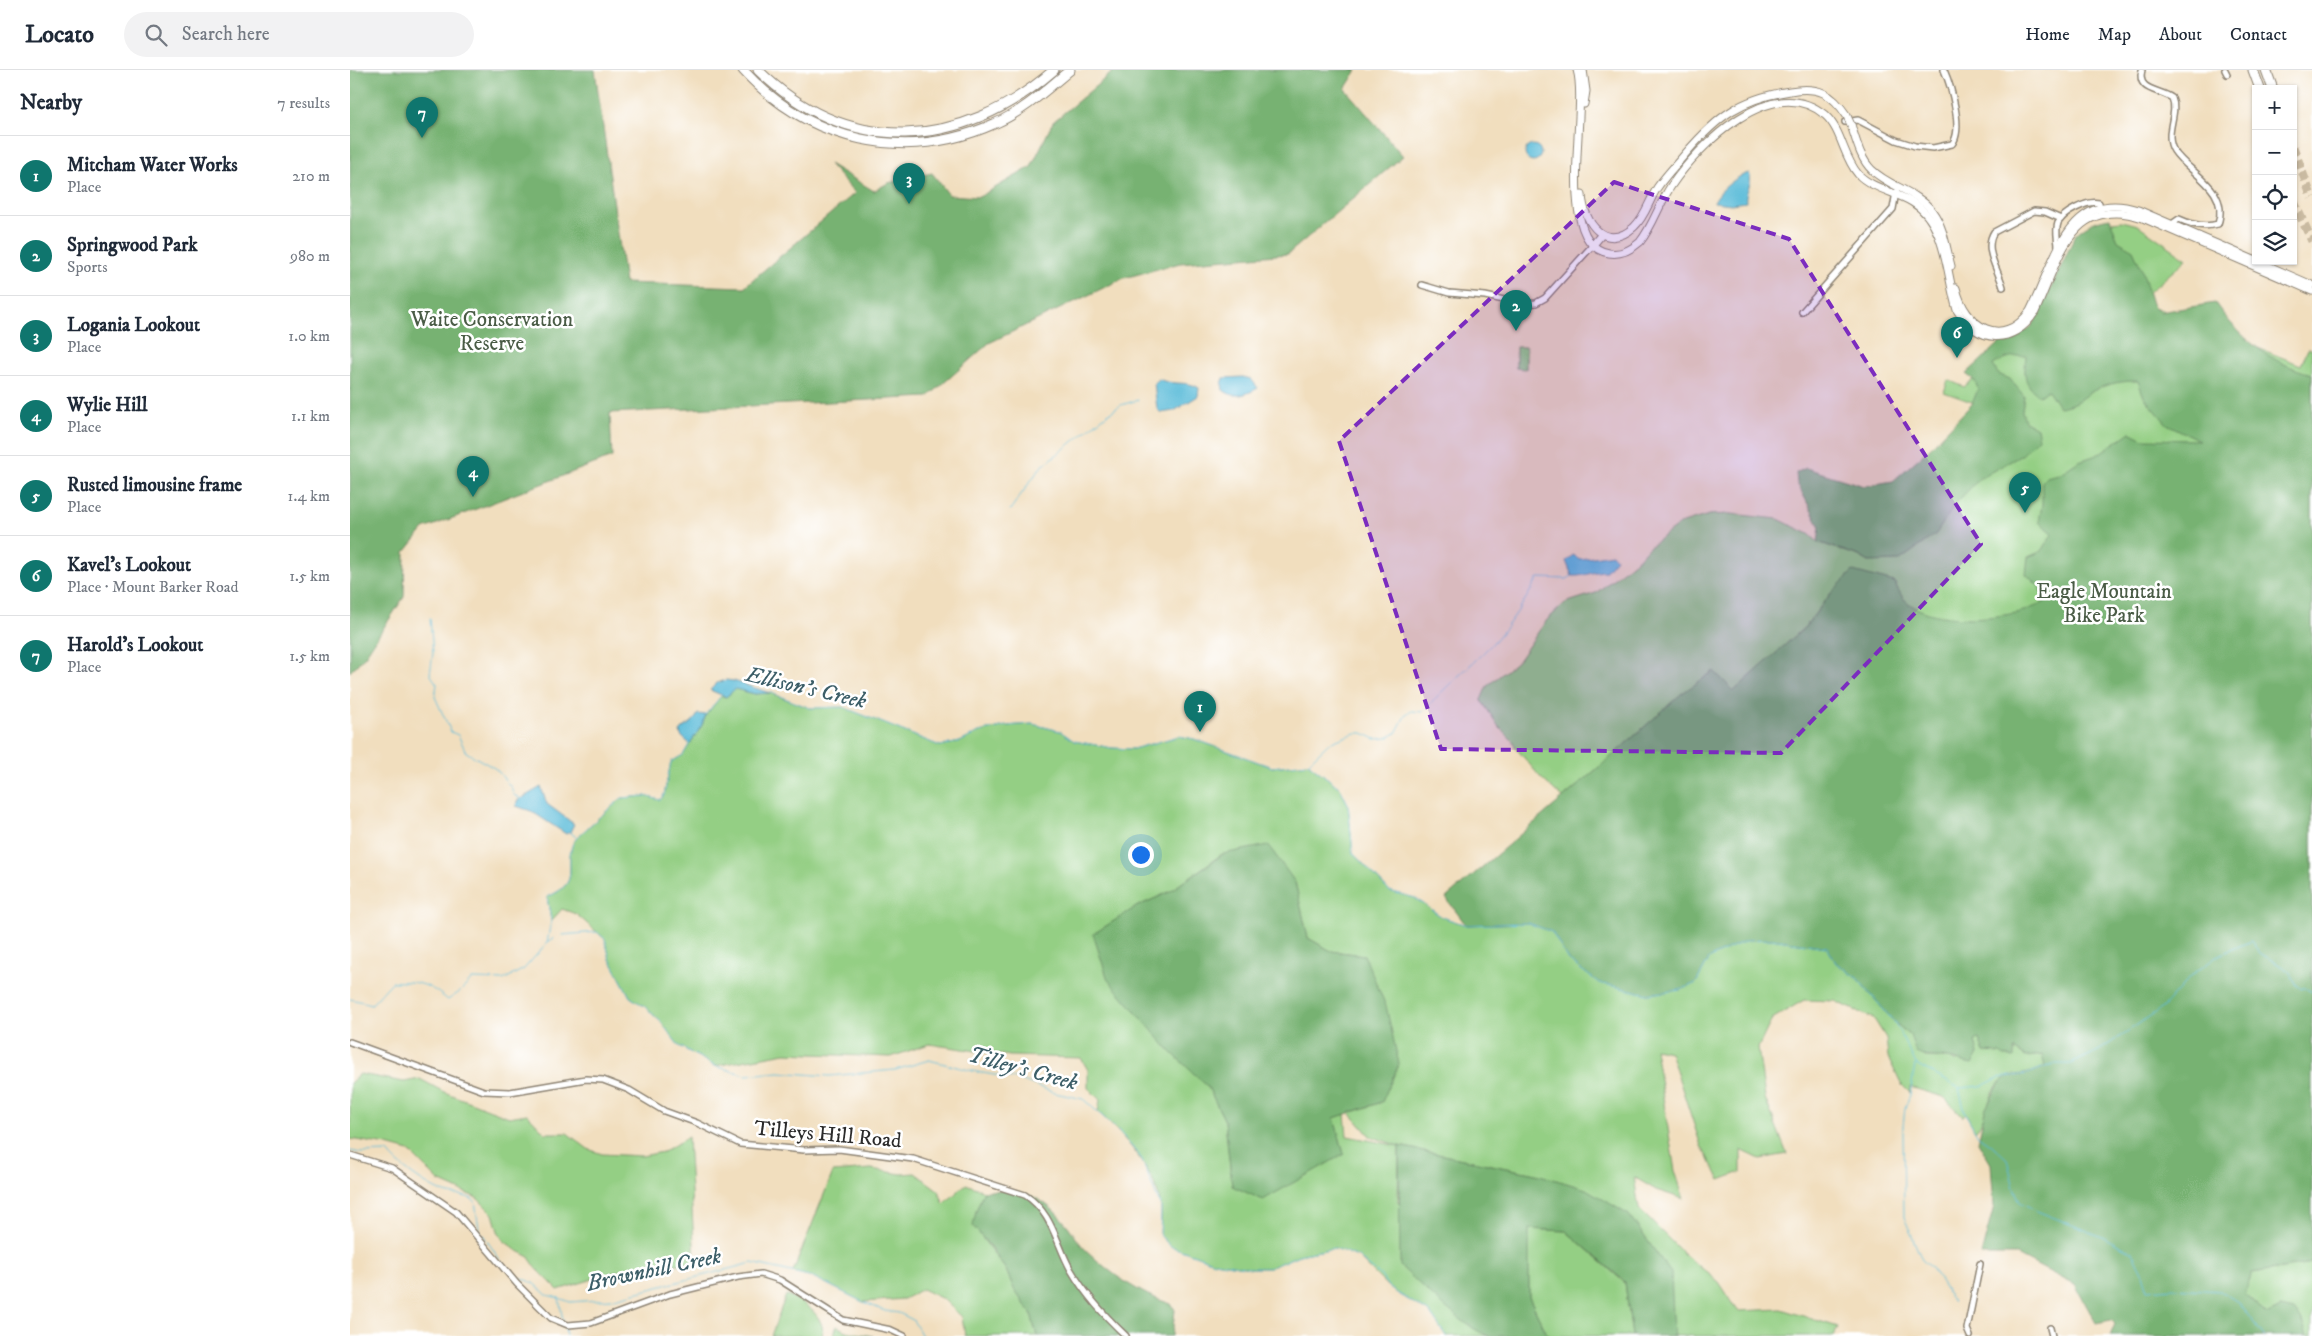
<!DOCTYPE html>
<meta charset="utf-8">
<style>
body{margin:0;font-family:"IM FELL DW Pica",serif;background:#f2f2f3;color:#1f2937}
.controls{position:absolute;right:15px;top:15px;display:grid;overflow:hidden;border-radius:0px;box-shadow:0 1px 4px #0004}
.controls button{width:45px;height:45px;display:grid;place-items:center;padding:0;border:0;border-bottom:1px solid #e0e1e3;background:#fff;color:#1f2937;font:25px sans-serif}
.you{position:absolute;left:790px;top:784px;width:18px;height:18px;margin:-12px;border:4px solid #fff;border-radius:50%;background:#1a73e8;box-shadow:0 0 0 8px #1a73e833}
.badge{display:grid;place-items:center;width:32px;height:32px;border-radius:50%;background:#0f766e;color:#fff;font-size:16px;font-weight:700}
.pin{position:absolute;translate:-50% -41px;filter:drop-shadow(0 1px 2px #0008)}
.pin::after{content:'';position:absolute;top:26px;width:18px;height:15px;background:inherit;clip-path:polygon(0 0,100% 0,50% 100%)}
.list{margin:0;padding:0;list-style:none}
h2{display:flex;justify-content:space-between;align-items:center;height:65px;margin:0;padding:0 20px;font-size:21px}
h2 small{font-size:16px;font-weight:400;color:#747a83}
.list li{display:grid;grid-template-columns:32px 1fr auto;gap:15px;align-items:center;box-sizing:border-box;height:80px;padding:0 20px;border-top:1px solid #e0e1e3}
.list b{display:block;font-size:19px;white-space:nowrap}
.list p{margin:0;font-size:16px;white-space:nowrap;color:#747a83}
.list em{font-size:16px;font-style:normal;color:#747a83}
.icon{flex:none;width:28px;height:28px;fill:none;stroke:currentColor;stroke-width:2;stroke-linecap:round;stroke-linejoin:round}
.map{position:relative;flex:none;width:1962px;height:1266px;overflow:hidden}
header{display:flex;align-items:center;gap:30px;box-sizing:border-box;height:70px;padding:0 25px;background:#fff;border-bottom:1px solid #e0e1e3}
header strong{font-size:24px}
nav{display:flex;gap:28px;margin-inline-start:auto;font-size:18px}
.search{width:350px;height:45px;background:#f2f2f3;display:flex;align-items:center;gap:12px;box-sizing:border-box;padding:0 18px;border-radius:28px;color:#747a83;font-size:19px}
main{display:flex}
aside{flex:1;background:#fff}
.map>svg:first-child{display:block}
</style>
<header>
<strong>Locato</strong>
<div class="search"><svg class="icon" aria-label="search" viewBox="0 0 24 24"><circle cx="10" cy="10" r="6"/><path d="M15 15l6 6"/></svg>Search here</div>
<nav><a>Home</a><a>Map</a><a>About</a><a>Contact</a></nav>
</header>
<main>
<aside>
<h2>Nearby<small>7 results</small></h2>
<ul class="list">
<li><span class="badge">1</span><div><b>Mitcham Water Works</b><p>Place</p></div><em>210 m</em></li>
<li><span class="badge">2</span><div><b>Springwood Park</b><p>Sports</p></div><em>980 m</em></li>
<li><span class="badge">3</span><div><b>Logania Lookout</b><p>Place</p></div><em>1.0 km</em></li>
<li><span class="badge">4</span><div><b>Wylie Hill</b><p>Place</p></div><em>1.1 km</em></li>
<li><span class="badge">5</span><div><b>Rusted limousine frame</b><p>Place</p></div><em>1.4 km</em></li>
<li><span class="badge">6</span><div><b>Kavel's Lookout</b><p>Place · Mount Barker Road</p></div><em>1.5 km</em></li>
<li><span class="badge">7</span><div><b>Harold's Lookout</b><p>Place</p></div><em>1.5 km</em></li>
</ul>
</aside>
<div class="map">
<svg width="1962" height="1266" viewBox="0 0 1962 1266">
<rect width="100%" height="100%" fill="#fff"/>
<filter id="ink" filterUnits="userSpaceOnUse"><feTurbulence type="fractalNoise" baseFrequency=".02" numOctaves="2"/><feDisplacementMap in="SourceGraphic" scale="10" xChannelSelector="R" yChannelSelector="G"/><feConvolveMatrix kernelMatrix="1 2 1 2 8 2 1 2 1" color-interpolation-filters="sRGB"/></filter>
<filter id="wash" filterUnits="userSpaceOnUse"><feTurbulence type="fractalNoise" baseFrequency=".0096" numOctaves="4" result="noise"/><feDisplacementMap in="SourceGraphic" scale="20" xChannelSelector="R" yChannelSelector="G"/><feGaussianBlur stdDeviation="1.12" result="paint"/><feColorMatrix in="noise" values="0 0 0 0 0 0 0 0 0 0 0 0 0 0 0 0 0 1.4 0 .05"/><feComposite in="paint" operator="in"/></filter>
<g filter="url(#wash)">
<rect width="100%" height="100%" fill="#f1debe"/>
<!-- green -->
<g fill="#94cf84" stroke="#607d58" fill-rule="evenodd">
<path d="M 1772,151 L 1788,155 L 1837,189 L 1789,231 L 1951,295 L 1958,279 L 1962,279 L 1962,939 L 1249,697 L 1213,728 L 1191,708 L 1165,677 L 1163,671 L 1149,657 L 1131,630 L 1137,616 L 1168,591 L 1196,551 L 1215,533 L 1246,523 L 1290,487 L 1298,478 L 1330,454 L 1359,445 L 1381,444 L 1428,449 L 1459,464 L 1468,472 L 1509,486 L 1519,492 L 1655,344 L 1594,322 L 1598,310 L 1614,317 L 1685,256 L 1750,153 ZM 1526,508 L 1382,630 L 1361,604 L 1364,602 L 1384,622 L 1455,557 L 1482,522 Z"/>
<path d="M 1166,277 L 1176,277 L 1176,299 L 1166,298 Z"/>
<path d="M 385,619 L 405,624 L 420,623 L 460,638 L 493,637 L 590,676 L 610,672 L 629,662 L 656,656 L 682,654 L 710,661 L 724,671 L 762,678 L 783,679 L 829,666 L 844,669 L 922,697 L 958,693 L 990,718 L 998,734 L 1003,783 L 1039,821 L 1065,828 L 1092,847 L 1116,855 L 1178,853 L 1202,862 L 1218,890 L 1297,924 L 1330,920 L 1346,913 L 1359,889 L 1377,879 L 1398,870 L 1421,869 L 1477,877 L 1486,893 L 1507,908 L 1545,953 L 1560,965 L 1575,987 L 1600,988 L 1606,992 L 1625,970 L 1629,969 L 1635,982 L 1651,983 L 1663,988 L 1664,979 L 1676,987 L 1692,985 L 1696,996 C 1690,999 1684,1002 1677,1003 C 1671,1005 1661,1004 1655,1008 C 1637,1020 1638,1050 1625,1061 L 1616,1044 L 1613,1047 L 1594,1027 L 1560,1017 L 1560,1023 L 1551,1014 L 1538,987 L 1536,968 L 1524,949 L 1485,931 L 1454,930 L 1422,949 L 1408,978 L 1415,1028 L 1437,1084 L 1410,1089 L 1391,1080 L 1391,1102 L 1370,1110 L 1351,1076 L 1320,982 L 1305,979 L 1325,1101 L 1334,1129 L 1306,1120 L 1284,1107 L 1289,1139 L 1334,1184 L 1369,1212 L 1388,1241 L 1431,1239 L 1488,1257 L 1484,1266 L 1323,1266 L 1190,1105 L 1049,1076 L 1048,1132 L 1126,1259 L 1140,1266 L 1096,1266 L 1080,1243 L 1039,1218 L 1008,1187 L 985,1178 L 949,1185 L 919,1198 L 900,1198 L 864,1192 L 820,1176 L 810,1165 C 810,1156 812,1146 811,1137 C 806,1101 774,1066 748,1042 L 750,1030 L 738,1018 L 738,1000 L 731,988 L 660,986 L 579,974 L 541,987 L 435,983 L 365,996 L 329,976 L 311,952 L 294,936 L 280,927 L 260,889 L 255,869 L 226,844 L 212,839 L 201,851 L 197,827 C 233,812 213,799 223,773 C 227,765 262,737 272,728 L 295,726 L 310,730 L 314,725 L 321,692 L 333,685 L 352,655 L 356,645 L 371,626 L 376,627 ZM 872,784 L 945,812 L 958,868 L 981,881 L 1014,885 L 1032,1032 L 1000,1043 L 1020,1066 L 1049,1076 L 997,1066 L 995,1044 L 984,1048 L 994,1084 L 882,1116 L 875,1051 L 858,1017 L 786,837 L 819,822 Z"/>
<path d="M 10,1004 L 54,1012 L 70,1009 L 94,1022 L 159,1047 L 177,1044 L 195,1063 L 217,1063 L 238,1079 L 252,1084 L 292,1086 L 313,1082 L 338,1067 L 345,1193 L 281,1197 L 208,1220 L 187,1199 L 178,1186 L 166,1180 L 153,1170 L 148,1161 L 143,1144 L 127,1128 L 89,1111 L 59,1081 L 37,1075 L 0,1069 L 0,1013 Z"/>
<path d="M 521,1099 L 551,1104 L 565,1103 L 588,1120 L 594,1134 L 616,1114 L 634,1121 L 626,1141 L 633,1169 L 656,1200 L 665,1221 L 681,1243 L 687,1266 L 615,1266 L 612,1247 L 593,1229 L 572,1219 L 554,1229 L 513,1232 L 463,1207 L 443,1202 L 483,1102 Z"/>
<path d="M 1178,1159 L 1216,1161 L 1275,1213 L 1282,1266 L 1198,1266 L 1179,1227 Z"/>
<path d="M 1962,1193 L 1962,1266 L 1957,1266 L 1951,1249 L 1931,1237 L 1916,1244 L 1895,1224 L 1902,1203 Z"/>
<path d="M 436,1225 C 451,1229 477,1247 472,1266 L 421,1266 Z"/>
<path d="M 487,1256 L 496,1261 L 523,1266 L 483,1266 Z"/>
</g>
<!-- forest -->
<g fill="#77b272" stroke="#516e4e">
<path d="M 0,0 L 245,0 L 275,213 L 394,217 L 505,123 L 479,94 L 524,121 L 538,113 L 582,103 L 599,125 L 629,127 L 681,97 L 703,52 L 765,0 L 1007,0 L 995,19 L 1053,86 L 938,184 L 830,193 L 774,208 L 639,273 L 578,327 L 260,343 L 262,387 L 74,459 L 55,482 L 54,527 L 15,586 L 0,602 Z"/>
<path d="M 1760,148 L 1768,171 L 1783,180 L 1792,200 L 1802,234 L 1810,242 L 1865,233 C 1889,267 1921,294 1962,304 L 1962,1193 L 1902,1203 L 1895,1224 L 1916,1244 L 1931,1237 L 1944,1240 L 1951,1249 L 1957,1266 L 1760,1266 L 1765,1254 L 1761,1250 L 1746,1253 L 1725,1215 L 1667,1185 L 1631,1185 L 1644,1136 L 1641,1094 L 1628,1072 L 1635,1040 L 1649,1014 L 1656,1007 L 1677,1004 L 1695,997 L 1692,985 L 1676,987 L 1664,979 L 1664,988 L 1654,986 L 1650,983 L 1634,982 L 1629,969 L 1625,971 L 1628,984 L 1622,994 C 1614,993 1606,989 1598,988 C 1586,986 1577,989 1566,983 L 1560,965 L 1545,953 L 1507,908 L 1486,893 L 1477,877 L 1421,869 L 1398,870 L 1377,879 L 1359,889 L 1346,913 L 1330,920 L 1298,924 L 1249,913 L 1218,890 L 1202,862 L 1178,853 L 1116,855 L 1096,828 L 1254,693 L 1331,624 L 1364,601 L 1384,621 L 1455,557 L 1482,522 L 1503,501 L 1544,512 C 1547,517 1550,524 1554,529 C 1578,554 1635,549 1666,543 C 1676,541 1686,536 1695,532 L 1689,517 L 1676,504 L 1678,487 L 1692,481 L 1703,463 L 1689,452 L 1692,435 L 1692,412 L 1696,407 L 1709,404 L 1729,391 L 1747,385 L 1780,362 L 1794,369 L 1849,370 L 1817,354 L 1794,327 L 1788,311 C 1772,311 1759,313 1745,320 C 1729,328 1729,334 1709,337 L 1698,320 L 1689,326 C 1673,313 1674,305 1676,286 C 1662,285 1655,288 1643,295 L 1648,304 L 1660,309 L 1674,326 L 1672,341 L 1675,351 L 1687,358 L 1689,368 L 1672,385 L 1630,408 L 1606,433 L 1586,464 L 1549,491 L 1519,492 L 1509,486 L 1468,472 L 1470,457 L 1447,413 L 1446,403 L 1456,398 L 1514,416 L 1543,411 L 1578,380 L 1622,334 L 1628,319 L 1625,311 L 1616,304 L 1652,271 L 1671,264 L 1682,256 L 1687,248 L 1726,164 C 1736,155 1746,150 1760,148 Z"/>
<path d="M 918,775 L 945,812 L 958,868 L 981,881 L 1014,885 L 1036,936 L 1049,994 L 1032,1032 L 984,1048 L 994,1084 L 913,1130 L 882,1116 L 875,1051 L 858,1017 L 820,981 L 758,910 L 743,864 L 786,837 L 819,822 L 873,784 Z"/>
<path d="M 1049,1076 L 1190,1105 L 1236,1119 L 1279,1145 L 1321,1203 L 1324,1266 L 1282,1266 L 1275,1212 L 1216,1161 L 1179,1159 L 1179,1227 L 1198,1266 C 1183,1266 1152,1266 1139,1266 C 1114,1258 1070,1214 1050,1196 Z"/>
<path d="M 634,1121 C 675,1119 692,1125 718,1156 C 724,1164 729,1174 737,1181 C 761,1204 789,1224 821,1234 L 825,1240 L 822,1266 L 687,1266 L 681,1243 L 665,1221 L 656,1200 L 641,1178 L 623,1156 L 626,1141 Z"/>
</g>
<!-- water -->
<g fill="#5bbcd9" stroke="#437482">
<circle cx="1183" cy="83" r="8"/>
<path d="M 1399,103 C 1404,113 1394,121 1396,132 L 1381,134 L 1364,132 C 1368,121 1388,105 1399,103 Z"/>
<path d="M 893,307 L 901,309 L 908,318 C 896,325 884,329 873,320 L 872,314 L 874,308 Z"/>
<path d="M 809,309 C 822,316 838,310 849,318 L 848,326 L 824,341 L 811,343 L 807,339 L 804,313 Z"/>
<path d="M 1262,484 L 1266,489 L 1256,501 C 1243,501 1234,507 1222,506 L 1216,491 L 1223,485 L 1230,489 Z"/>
<path d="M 376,610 L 384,611 L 420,623 L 405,624 L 385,619 L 376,627 L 360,620 L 367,613 Z"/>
<path d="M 348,644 L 356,645 L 352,655 L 340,674 L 331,666 L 330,662 C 336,654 343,654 348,644 Z"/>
<path d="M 191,717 L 197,734 L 224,754 L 220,762 L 216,764 L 181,741 L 166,736 L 167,731 Z"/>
</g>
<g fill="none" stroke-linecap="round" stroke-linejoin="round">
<!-- stream -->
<g stroke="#5bbcd9" stroke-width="1">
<path d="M 660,440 L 690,398 L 755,346 L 771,335 L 788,330"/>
<path d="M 80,548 L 83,583 L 80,604 L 87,614 L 85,627 L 101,662 L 108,665 L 116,682 L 146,699 L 161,717 L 164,725 L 171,729"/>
<path d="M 419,622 L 460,638 L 493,637 L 590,676 L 610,672 L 629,662 L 656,656 L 682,654 L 710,661 L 724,671 L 762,678 L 783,679 L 829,666 L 844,669 L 922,697 L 958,693 L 979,673 L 1005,663 L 1013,663 L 1025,669 L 1037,668 L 1046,663 L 1056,644 L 1062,641 L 1073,642 C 1094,617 1119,598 1141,575 C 1160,555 1175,531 1188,508 L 1217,509 L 1222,506"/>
<path d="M 355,645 L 372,625"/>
<path d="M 958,693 L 990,718 L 998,734 L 1003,783 L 1039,821 L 1065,828 L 1092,847 L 1116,855 L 1178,853 L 1202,862 L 1218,890 L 1249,913 L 1298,924 L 1330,920 L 1346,913 L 1359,889 L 1377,879 L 1398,870 L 1421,869 L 1477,877 L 1486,893 L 1507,908 L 1545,953 L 1566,994 L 1609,1018 L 1632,1016 L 1648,1008 L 1677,1004 L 1703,994 L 1721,994 L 1750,980 L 1812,938 L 1843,904 L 1869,885 L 1901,871 L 1910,883 L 1939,901 L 1948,917 L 1955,918 L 1962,922"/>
<path d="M 220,762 L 226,767"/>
<path d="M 212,865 L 247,862 L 255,869 L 260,889 L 280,927 L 294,936 L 311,952 L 329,976 L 365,996 L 396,1005 L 429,1002 L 479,1006 L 545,1000 L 579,990 L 627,1002 L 668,1009 L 705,1023 L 733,1029 L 770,1062 L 791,1088 L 811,1137 L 810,1165 L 820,1176 L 864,1192 L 900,1198 L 919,1198 L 949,1185 L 985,1178 L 1008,1187 L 1031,1206 L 1039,1218 L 1080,1243 L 1096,1266"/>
<path d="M 198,872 L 204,868"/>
<path d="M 0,929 L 22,934 L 42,912 C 68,911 77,913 98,930 L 111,921 L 122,909 L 153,910 L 174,899 L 197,873 L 201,851 L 197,827 C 233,812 213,799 223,773 C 227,765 262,737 272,728 L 295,726 L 310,730 L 314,725 L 321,692 L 333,685 L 340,673"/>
<path d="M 1565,995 L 1560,1025 L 1555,1038 L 1553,1056 L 1554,1147 L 1572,1190 L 1582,1198 L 1603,1232"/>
<path d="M 1609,1018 L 1615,1043 L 1628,1066 L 1644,1077 L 1657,1089 L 1664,1118 L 1670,1132 L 1687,1141 L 1755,1168 L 1782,1182 L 1793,1204 L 1798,1220 L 1823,1218 L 1870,1221 L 1888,1232 L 1914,1266"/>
<path d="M 0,1081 L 11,1083 L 38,1082 C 48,1096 82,1121 99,1124 C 109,1126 117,1125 125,1131 L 129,1159 L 150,1190 L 166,1206 L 183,1213 L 197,1225 L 209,1228 L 220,1232 L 261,1229 L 402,1193 L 463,1207 L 513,1232 L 535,1241 L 549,1243 L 563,1250 L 572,1266"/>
<path d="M 209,1228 L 213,1251"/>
<path d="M 215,1257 L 216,1266"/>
</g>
</g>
</g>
<g filter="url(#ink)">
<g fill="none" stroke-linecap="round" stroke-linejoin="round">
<!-- motorway-tunnel -->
<g stroke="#c9baa1" stroke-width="9" stroke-dasharray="9 4.5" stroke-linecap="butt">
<path d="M 1943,77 L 1962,128"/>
<path d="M 1943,130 L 1962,171"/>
</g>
<!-- minor casing -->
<g stroke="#8e8474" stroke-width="8">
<g id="minor">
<path d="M 1792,0 C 1786,21 1809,19 1822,28 C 1829,44 1813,63 1824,81 C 1838,103 1880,118 1868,154 C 1854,158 1842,155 1829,149 L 1819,156"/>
<path d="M 1875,0 L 1877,4"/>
<path d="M 1495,52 L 1508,50 L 1546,70 L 1565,76 L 1583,78 L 1602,74 C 1614,60 1601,16 1594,0"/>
<path d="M 1708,177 C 1708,170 1705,161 1708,153 C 1713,143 1737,130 1749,133 L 1751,140"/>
<path d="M 1072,215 L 1099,223 L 1135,226 L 1173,234 L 1186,233 L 1195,228 L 1242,176"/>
<path d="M 1653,217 C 1648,199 1633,179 1644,162 L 1684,141 L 1695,142 L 1711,149"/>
<path d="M 1452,242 L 1543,139 L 1546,122"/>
<path d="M 0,972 L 134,1021 L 160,1022 L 236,1009 L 253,1010 L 279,1020 L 314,1041 L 347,1053 L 390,1074 L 454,1080 L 489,1079 L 563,1089 L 675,1125 C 703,1143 706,1174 721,1200 C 736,1226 755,1246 776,1266"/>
<path d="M 0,1085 L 42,1098 L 106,1142 L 167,1214 L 201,1248 L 218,1255 L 241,1253 L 320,1224 L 388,1207 L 411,1204 L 430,1210 L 493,1250 L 541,1260 L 554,1266"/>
<path d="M 1700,1258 L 1702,1266"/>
<path d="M 1620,1266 L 1617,1259 L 1630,1194"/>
</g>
</g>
<!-- secondary casing -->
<g stroke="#8e8474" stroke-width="9">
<g id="secondary">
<path d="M 1227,0 C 1239,39 1203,175 1259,183 C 1271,185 1281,180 1290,172 C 1303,156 1309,134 1321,116 C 1349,75 1422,1 1475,45 C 1492,60 1493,87 1508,104 C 1521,118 1545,122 1562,132 C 1597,153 1596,204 1607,240 C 1627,274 1663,276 1685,242 C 1709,190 1720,124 1793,148 L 1962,221"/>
<path d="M 1233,0 L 1236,21 L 1234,34"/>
<path d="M 1501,55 C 1506,69 1510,89 1522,100 C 1539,117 1567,121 1582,141 C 1594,157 1596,177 1601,196"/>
<path d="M 1232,125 C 1234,154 1256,182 1284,157 C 1295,147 1299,131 1307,118 C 1315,106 1326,95 1336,83 C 1368,46 1390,29 1440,21 C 1468,16 1482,23 1497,46"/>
<path d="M 1242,176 L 1252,164"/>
<path d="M 1907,191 L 1962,215"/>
<path d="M 1606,218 C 1615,257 1652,280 1680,241 C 1704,195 1717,117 1788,140 L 1906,191"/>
</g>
</g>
<!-- motorway casing -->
<g stroke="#8e8474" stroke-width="11">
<g id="motorway">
<path d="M 393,0 C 459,72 556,94 646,53 C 674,41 697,19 720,0"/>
<path d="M 408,0 C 498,88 612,80 704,0"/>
<path d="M 1903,0 L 1910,19"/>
<path d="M 1916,0 L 1923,19"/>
</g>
</g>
<!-- minor -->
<use href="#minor" stroke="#fff" stroke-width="5"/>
<!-- secondary -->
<use href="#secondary" stroke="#fff" stroke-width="7"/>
<!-- motorway -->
<use href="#motorway" stroke="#fff" stroke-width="9"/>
<!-- secondary-bridge casing -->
<g stroke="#8e8474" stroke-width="9" stroke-linecap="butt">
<path id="secondary-bridge" d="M 1497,46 L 1501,55"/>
</g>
<!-- secondary-bridge -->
<use href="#secondary-bridge" stroke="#fff" stroke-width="7"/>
</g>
</g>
<!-- marked area -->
<path fill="#7b2cbf" fill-opacity="0.2" stroke="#7b2cbf" stroke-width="4" stroke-dasharray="10 6" stroke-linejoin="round" d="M 1264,112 L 1439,169 L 1631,474 L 1431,683 L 1091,679 L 989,371 Z"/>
<g text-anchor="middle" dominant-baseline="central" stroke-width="5" stroke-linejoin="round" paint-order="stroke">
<!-- park labels -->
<g font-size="21" fill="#4a5c46" stroke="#fff">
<text x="142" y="250">Waite Conservation<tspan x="142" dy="24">Reserve</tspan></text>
<text x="1754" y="522">Eagle Mountain<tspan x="1754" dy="24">Bike Park</tspan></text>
</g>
<!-- street labels -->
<g font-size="21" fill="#2b2b2b" stroke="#fff">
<text transform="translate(478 1065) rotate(5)">Tilleys Hill Road</text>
</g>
<!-- water labels -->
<g font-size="22" font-style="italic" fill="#3c5e68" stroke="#fff">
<text transform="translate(456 618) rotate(13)">Ellison's Creek</text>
<text transform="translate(673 999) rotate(15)">Tilley's Creek</text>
<text transform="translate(304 1200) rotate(-12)">Brownhill Creek</text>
</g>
</g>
</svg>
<div class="controls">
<button>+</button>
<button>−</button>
<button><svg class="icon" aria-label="locate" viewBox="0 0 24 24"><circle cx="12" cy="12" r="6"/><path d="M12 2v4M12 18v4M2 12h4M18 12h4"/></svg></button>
<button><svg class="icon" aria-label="layers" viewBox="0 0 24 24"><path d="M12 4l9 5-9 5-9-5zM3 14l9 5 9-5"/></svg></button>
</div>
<div class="you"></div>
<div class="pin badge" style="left:850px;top:662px">1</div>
<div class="pin badge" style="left:1166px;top:261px">2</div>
<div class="pin badge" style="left:559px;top:134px">3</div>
<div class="pin badge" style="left:123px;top:427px">4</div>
<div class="pin badge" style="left:1675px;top:443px">5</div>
<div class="pin badge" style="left:1607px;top:288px">6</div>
<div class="pin badge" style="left:72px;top:68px">7</div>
</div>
</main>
